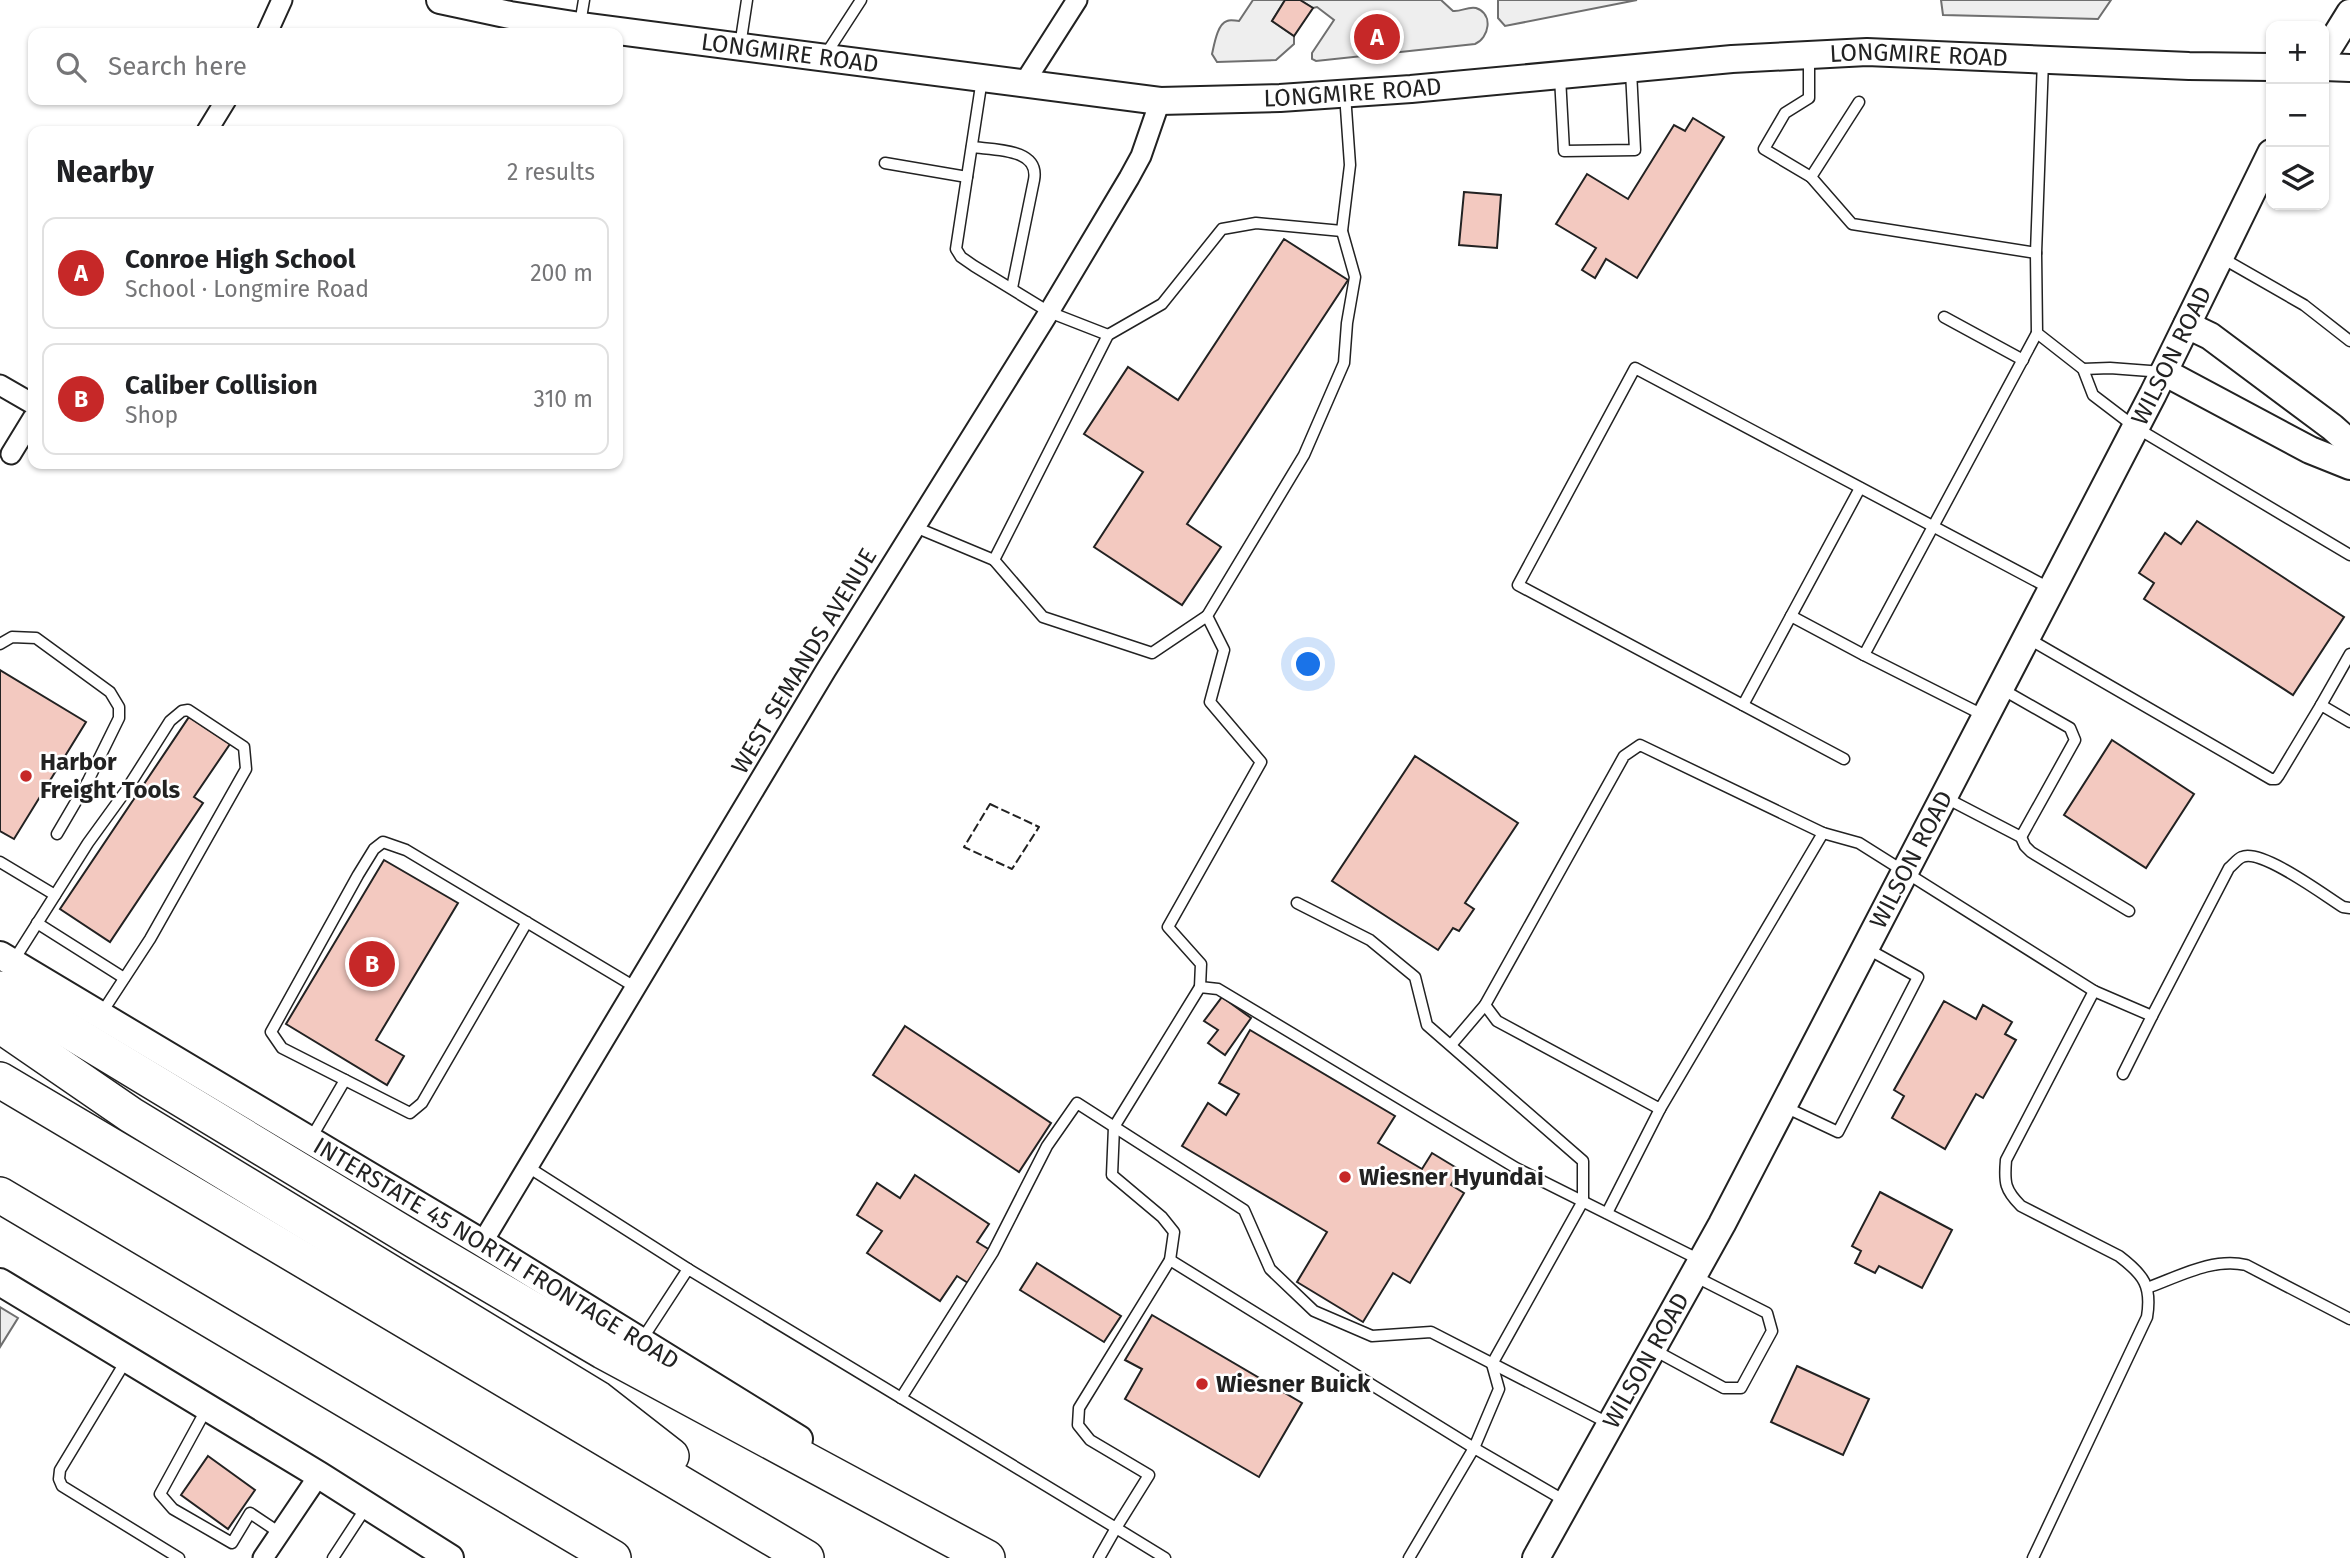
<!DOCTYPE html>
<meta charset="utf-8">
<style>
body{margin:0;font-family:"Fira Sans",sans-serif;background:#f2f2f2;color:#202124}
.controls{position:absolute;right:21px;top:21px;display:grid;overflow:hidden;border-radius:14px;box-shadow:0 2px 5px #0004}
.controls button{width:63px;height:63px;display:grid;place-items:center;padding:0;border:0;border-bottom:2px solid #e0e0e0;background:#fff;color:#202124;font:35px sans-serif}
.you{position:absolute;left:1309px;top:665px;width:24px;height:24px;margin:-18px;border:5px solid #fff;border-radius:50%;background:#1a73e8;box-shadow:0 0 0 10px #1a73e833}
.badge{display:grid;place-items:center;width:46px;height:46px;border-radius:50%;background:#c62828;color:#fff;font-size:23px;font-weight:700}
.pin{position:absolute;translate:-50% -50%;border:4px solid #fff;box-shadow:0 2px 7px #0006}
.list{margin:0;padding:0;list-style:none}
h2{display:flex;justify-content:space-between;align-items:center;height:91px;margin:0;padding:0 28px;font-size:30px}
h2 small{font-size:23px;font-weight:400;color:#757577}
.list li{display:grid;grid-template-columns:46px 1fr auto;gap:21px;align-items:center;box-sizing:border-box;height:112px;margin:0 14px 14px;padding:0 14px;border:2px solid #e0e0e0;border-radius:14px}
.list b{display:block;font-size:26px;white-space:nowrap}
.list p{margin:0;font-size:23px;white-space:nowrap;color:#757577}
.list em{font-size:23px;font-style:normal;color:#757577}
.icon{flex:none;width:38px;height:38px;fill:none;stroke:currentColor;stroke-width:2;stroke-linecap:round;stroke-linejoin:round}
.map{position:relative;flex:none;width:2350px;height:1558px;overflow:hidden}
.search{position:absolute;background:#fff;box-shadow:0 2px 5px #0004;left:28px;top:28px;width:595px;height:77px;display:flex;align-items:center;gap:18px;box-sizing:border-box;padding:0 24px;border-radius:14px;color:#757577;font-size:26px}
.panel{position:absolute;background:#fff;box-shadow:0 2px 5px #0004;left:28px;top:126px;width:595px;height:343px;border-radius:14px}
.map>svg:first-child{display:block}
</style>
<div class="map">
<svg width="2350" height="1558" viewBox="0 0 2350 1558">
<rect width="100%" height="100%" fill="#fff"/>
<!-- green -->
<g fill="#eee" stroke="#6f6f6f" stroke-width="2">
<path d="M 1253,0 L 1285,0 L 1272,21 L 1294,36 L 1294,44 L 1276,60 L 1217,62 L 1212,54 C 1214,46 1217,24 1227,21 C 1231,19 1235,21 1239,21 Z"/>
<path d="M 1300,0 L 1441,0 L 1453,11 C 1461,12 1468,6 1476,8 C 1494,14 1489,38 1475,44 L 1316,61 L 1312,59 L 1312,53 L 1334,20 L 1317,7 L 1313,8 Z"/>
<path d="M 1498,0 L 1637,0 L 1505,26 L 1498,18 Z"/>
<path d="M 1941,0 L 2111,0 L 2098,19 L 1943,15 Z"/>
<path d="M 0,1307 L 18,1318 L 0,1347 Z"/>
</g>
<!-- building -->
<g fill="#f3c9c0" stroke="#222" stroke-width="2">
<path d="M 1285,0 L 1300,0 L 1313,8 L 1294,36 L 1272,21 Z"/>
<path d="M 1693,118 L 1724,137 L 1637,278 L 1606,259 L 1595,278 L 1582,270 L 1596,248 L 1556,224 L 1587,174 L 1628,199 L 1674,125 L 1685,131 Z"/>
<path d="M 1464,192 L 1501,195 L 1497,248 L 1459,245 Z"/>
<path d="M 1284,239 L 1348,280 L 1187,524 L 1221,547 L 1182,605 L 1094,547 L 1143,472 L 1084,434 L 1128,367 L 1178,400 Z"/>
<path d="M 2197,521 L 2344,617 L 2293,695 L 2144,599 L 2154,583 L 2139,573 L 2165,533 L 2181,544 Z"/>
<path d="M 0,670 L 86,722 L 14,839 L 0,831 Z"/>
<path d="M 189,717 L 230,744 L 194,797 L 203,803 L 110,942 L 60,909 Z"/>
<path d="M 2112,740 L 2194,794 L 2146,868 L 2064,815 Z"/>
<path d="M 1415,756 L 1518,823 L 1465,903 L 1474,909 L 1459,931 L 1453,928 L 1438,950 L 1332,881 Z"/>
<path d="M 384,860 L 458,903 L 376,1040 L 404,1056 L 387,1085 L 286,1024 Z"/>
<path d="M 1222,997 L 1251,1018 L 1225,1055 L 1208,1043 L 1218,1030 L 1204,1021 Z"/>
<path d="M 1944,1001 L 1976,1019 L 1983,1005 L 2012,1022 L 2005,1034 L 2016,1040 L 1983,1098 L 1976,1094 L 1945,1149 L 1892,1118 L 1904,1096 L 1894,1090 Z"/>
<path d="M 905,1026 L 1051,1123 L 1019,1172 L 873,1075 Z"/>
<path d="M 1250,1030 L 1395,1116 L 1378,1143 L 1422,1169 L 1432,1153 L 1460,1170 L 1451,1185 L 1464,1193 L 1410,1283 L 1393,1273 L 1363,1322 L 1297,1282 L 1327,1232 L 1182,1146 L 1208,1103 L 1226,1115 L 1239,1094 L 1219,1083 Z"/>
<path d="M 915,1175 L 989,1224 L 977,1242 L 990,1250 L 968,1283 L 957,1276 L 940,1301 L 867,1253 L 882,1231 L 857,1215 L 877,1183 L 900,1198 Z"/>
<path d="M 1880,1192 L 1952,1230 L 1922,1288 L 1879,1266 L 1875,1273 L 1855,1263 L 1861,1251 L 1852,1246 Z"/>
<path d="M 1037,1263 L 1121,1316 L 1104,1342 L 1020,1290 Z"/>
<path d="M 1152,1315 L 1302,1403 L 1259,1477 L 1125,1399 L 1142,1369 L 1125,1360 Z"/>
<path d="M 1797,1366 L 1869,1399 L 1843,1455 L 1771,1422 Z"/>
<path d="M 208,1456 L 255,1490 L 228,1529 L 181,1495 Z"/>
</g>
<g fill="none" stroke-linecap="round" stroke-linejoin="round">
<!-- lane casing -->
<g stroke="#222" stroke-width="13">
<g id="lane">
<path d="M 580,24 L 584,0"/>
<path d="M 740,46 L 747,0"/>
<path d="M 826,54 L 861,0"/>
<path d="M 1809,57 L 1809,98 L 1785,113 L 1764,149 L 1811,177 L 1859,102"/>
<path d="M 2043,60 L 2036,253 L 2037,333 L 2083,369 L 2093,395 L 2135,427 L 2350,555"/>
<path d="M 1560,77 L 1564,151 L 1635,150 L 1631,71"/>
<path d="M 982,79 L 956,249 L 961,257 L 974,266 L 1049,312 L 1108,335"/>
<path d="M 972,147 C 994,150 1040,148 1034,180 L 1012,288"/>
<path d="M 885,163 L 967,177"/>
<path d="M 1811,177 L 1852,224 L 2036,253"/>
<path d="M 2222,258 L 2304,305 L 2350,341"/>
<path d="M 1944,317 L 2023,360"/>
<path d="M 2083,369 L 2110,368 L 2163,372"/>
<path d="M 915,527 L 994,560"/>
<path d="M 1207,616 L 1152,653 L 1043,617 L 994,560 L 1108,335 L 1162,304 L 1222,229 L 1256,223 L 1342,231"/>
<path d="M 1791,616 L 1864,655 L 2037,333"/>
<path d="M 2029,639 L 2271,779 L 2276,779 L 2279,775 L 2321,705 L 2350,722"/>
<path d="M 0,644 L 12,637 L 36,638 L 110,692 L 119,707 L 119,718 L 88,781 L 57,834"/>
<path d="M 1864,655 L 1985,716"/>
<path d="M 1743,705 L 1860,488"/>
<path d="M 2321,705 L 2350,654"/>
<path d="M 1844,759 L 1518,585 L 1635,368 L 2051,589"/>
<path d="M 1946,798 L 2021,837 L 2075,740 L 2070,728 L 2000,688"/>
<path d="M 2021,837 L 2025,846 L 2031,852 L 2129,911"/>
<path d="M 0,862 L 55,895"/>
<path d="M 527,922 L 422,1103 L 410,1113 L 282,1048 L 271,1032 L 358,875 L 374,849 L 383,842 L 406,850 L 635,987"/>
<path d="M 37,923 L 124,978"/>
<path d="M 14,960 L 88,843 L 125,792 L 170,721 L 182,711 L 188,710 L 244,747 L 246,769 L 150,939 L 101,1014"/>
<path d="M 1200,987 L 1201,964 L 1168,927 L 1261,762 L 1210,702 L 1224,650 L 1207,616 L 1304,455 L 1344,363 L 1347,323 L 1355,277 L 1342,231 L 1350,165 L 1345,94"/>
<path d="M 1485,1005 L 1497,1021 L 1660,1109 L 1823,833"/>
<path d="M 1451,1045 L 1485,1005 L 1624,756 L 1640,745 L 1823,833 L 1859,843 L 2094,991 L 2152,1016 L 2229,868 C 2233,865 2237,859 2242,857 C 2261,848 2324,895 2343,907 L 2350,908"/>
<path d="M 2123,1074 L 2152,1016"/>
<path d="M 1785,1107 L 1838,1132 L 1918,977 L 1866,948"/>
<path d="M 310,1140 L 345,1080"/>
<path d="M 528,1167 L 688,1269"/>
<path d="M 1607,1213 L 1660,1109"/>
<path d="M 1170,1260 L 1174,1232 L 1162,1217 L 1112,1175 L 1114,1127 L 1200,987 L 1218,989 L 1516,1168 L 1702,1261"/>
<path d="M 2147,1288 C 2178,1277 2213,1257 2246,1265 L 2350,1319"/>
<path d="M 641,1341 L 688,1269 L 1116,1528 L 1149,1475 L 1090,1440 L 1078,1425 L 1079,1408 L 1170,1260 L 1474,1448 L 1499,1389 L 1492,1364 L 1583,1201 L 1583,1161 L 1427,1025 L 1415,977 L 1370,940 L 1297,903"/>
<path d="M 1654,1350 L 1724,1388 L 1741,1388 L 1772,1331 L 1767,1313 L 1694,1276"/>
<path d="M 127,1359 L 60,1470 L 59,1479 L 62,1486 L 179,1558"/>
<path d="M 901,1398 L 993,1252 L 1047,1146 L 1077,1103 L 1244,1210 L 1270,1269 L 1314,1311 L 1372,1336 L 1431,1332 L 1610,1424"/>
<path d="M 207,1408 L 160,1494 L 173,1509 L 232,1543 L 250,1513 L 280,1533"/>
<path d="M 333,1558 L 367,1506"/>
<path d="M 1099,1558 L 1116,1528 L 1165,1558"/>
<path d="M 1409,1558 L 1474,1448 L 1567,1502"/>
<path d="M 2033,1558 L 2147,1317 C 2152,1286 2144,1275 2119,1256 L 2021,1206 C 2005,1190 2004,1183 2006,1160 L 2094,991"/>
</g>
</g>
<!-- street casing -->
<g stroke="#222" stroke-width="23">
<g id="street">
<path d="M 267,33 L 282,0"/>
<path d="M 1024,83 L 1077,0"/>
<path d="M 207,131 L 226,100"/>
<path d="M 0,385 L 33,404"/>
<path d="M 11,454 L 33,418"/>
<path d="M 482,1243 L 826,670 L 1046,317 L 1129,178 L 1141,156 L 1160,101"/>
<path d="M 263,1558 L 319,1475"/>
</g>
</g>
<!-- secondary casing -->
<g stroke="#222" stroke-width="30">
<g id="secondary">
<path id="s1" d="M 440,0 L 510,15 L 580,26 L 1160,101 L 1280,98 L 1411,89 L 1732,59 L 1867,52 L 2189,66 L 2271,67"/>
<path d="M 2324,55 L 2350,13"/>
<path d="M 2324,67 L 2350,68"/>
<path d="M 2187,325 L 2210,336 L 2332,427 L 2350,443"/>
<path d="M 2164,372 L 2310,450 L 2350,466"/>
<path id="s2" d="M 0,955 L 482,1243 L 799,1439"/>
<path d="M 0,1282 L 319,1475 L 450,1558"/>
<path id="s3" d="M 1536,1558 L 1722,1224 L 2153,394 L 2271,153"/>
</g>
</g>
<!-- highway casing -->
<g stroke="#222" stroke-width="38">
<g id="highway">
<path d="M 0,989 L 416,1241 L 603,1351 L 987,1558"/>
<path d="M 0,1025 L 131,1115 L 598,1399 L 671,1456"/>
<path d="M 0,1080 L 806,1558"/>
<path d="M 0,1195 L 613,1558"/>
</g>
</g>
<!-- lane -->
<use href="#lane" stroke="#fff" stroke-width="10"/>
<!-- street -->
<use href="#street" stroke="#fff" stroke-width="19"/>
<!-- secondary -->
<use href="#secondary" stroke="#fff" stroke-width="26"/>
<!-- highway -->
<use href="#highway" stroke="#fff" stroke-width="35"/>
<!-- fence -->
<path stroke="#222" stroke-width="2" stroke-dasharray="9 3.5" stroke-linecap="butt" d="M 990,804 L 1039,827 L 1012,869 L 964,847 Z"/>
</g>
<!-- markers -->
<g fill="#c62828" stroke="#fff" stroke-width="2.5">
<circle cx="26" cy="776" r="7"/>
<circle cx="1345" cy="1177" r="7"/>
<circle cx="1202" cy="1384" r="7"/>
</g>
<g text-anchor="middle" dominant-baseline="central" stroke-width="5" stroke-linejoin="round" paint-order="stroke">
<!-- street labels -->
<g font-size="24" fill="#222" stroke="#fff">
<text stroke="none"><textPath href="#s1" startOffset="354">LONGMIRE ROAD</textPath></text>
<text stroke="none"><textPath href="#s1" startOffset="1488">LONGMIRE ROAD</textPath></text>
<text stroke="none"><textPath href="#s1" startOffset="920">LONGMIRE ROAD</textPath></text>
<text stroke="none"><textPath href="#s3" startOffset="1360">WILSON ROAD</textPath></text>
<text transform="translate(804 661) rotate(-59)">WEST SEMANDS AVENUE</text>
<text stroke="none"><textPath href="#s3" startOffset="793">WILSON ROAD</textPath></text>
<text stroke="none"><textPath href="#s2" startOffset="579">INTERSTATE 45 NORTH FRONTAGE ROAD</textPath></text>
<text stroke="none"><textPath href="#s3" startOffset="226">WILSON ROAD</textPath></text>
</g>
<!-- poi labels -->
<g font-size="24" font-weight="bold" fill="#222" stroke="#fff" text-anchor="start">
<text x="40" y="762">Harbor<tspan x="40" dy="28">Freight Tools</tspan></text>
<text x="1359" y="1177">Wiesner Hyundai</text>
<text x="1216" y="1384">Wiesner Buick</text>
</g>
</g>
</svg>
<div class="controls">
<button>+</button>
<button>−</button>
<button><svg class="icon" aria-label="layers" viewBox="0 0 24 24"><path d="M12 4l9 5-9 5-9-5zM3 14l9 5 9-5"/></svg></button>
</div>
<div class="you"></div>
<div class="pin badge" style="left:1377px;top:37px">A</div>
<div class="pin badge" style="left:372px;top:964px">B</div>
<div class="search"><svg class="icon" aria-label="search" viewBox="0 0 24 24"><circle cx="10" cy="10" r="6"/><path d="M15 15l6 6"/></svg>Search here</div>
<section class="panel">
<h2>Nearby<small>2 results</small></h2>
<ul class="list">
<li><span class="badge">A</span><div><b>Conroe High School</b><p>School · Longmire Road</p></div><em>200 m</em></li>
<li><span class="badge">B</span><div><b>Caliber Collision</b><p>Shop</p></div><em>310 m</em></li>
</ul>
</section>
</div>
